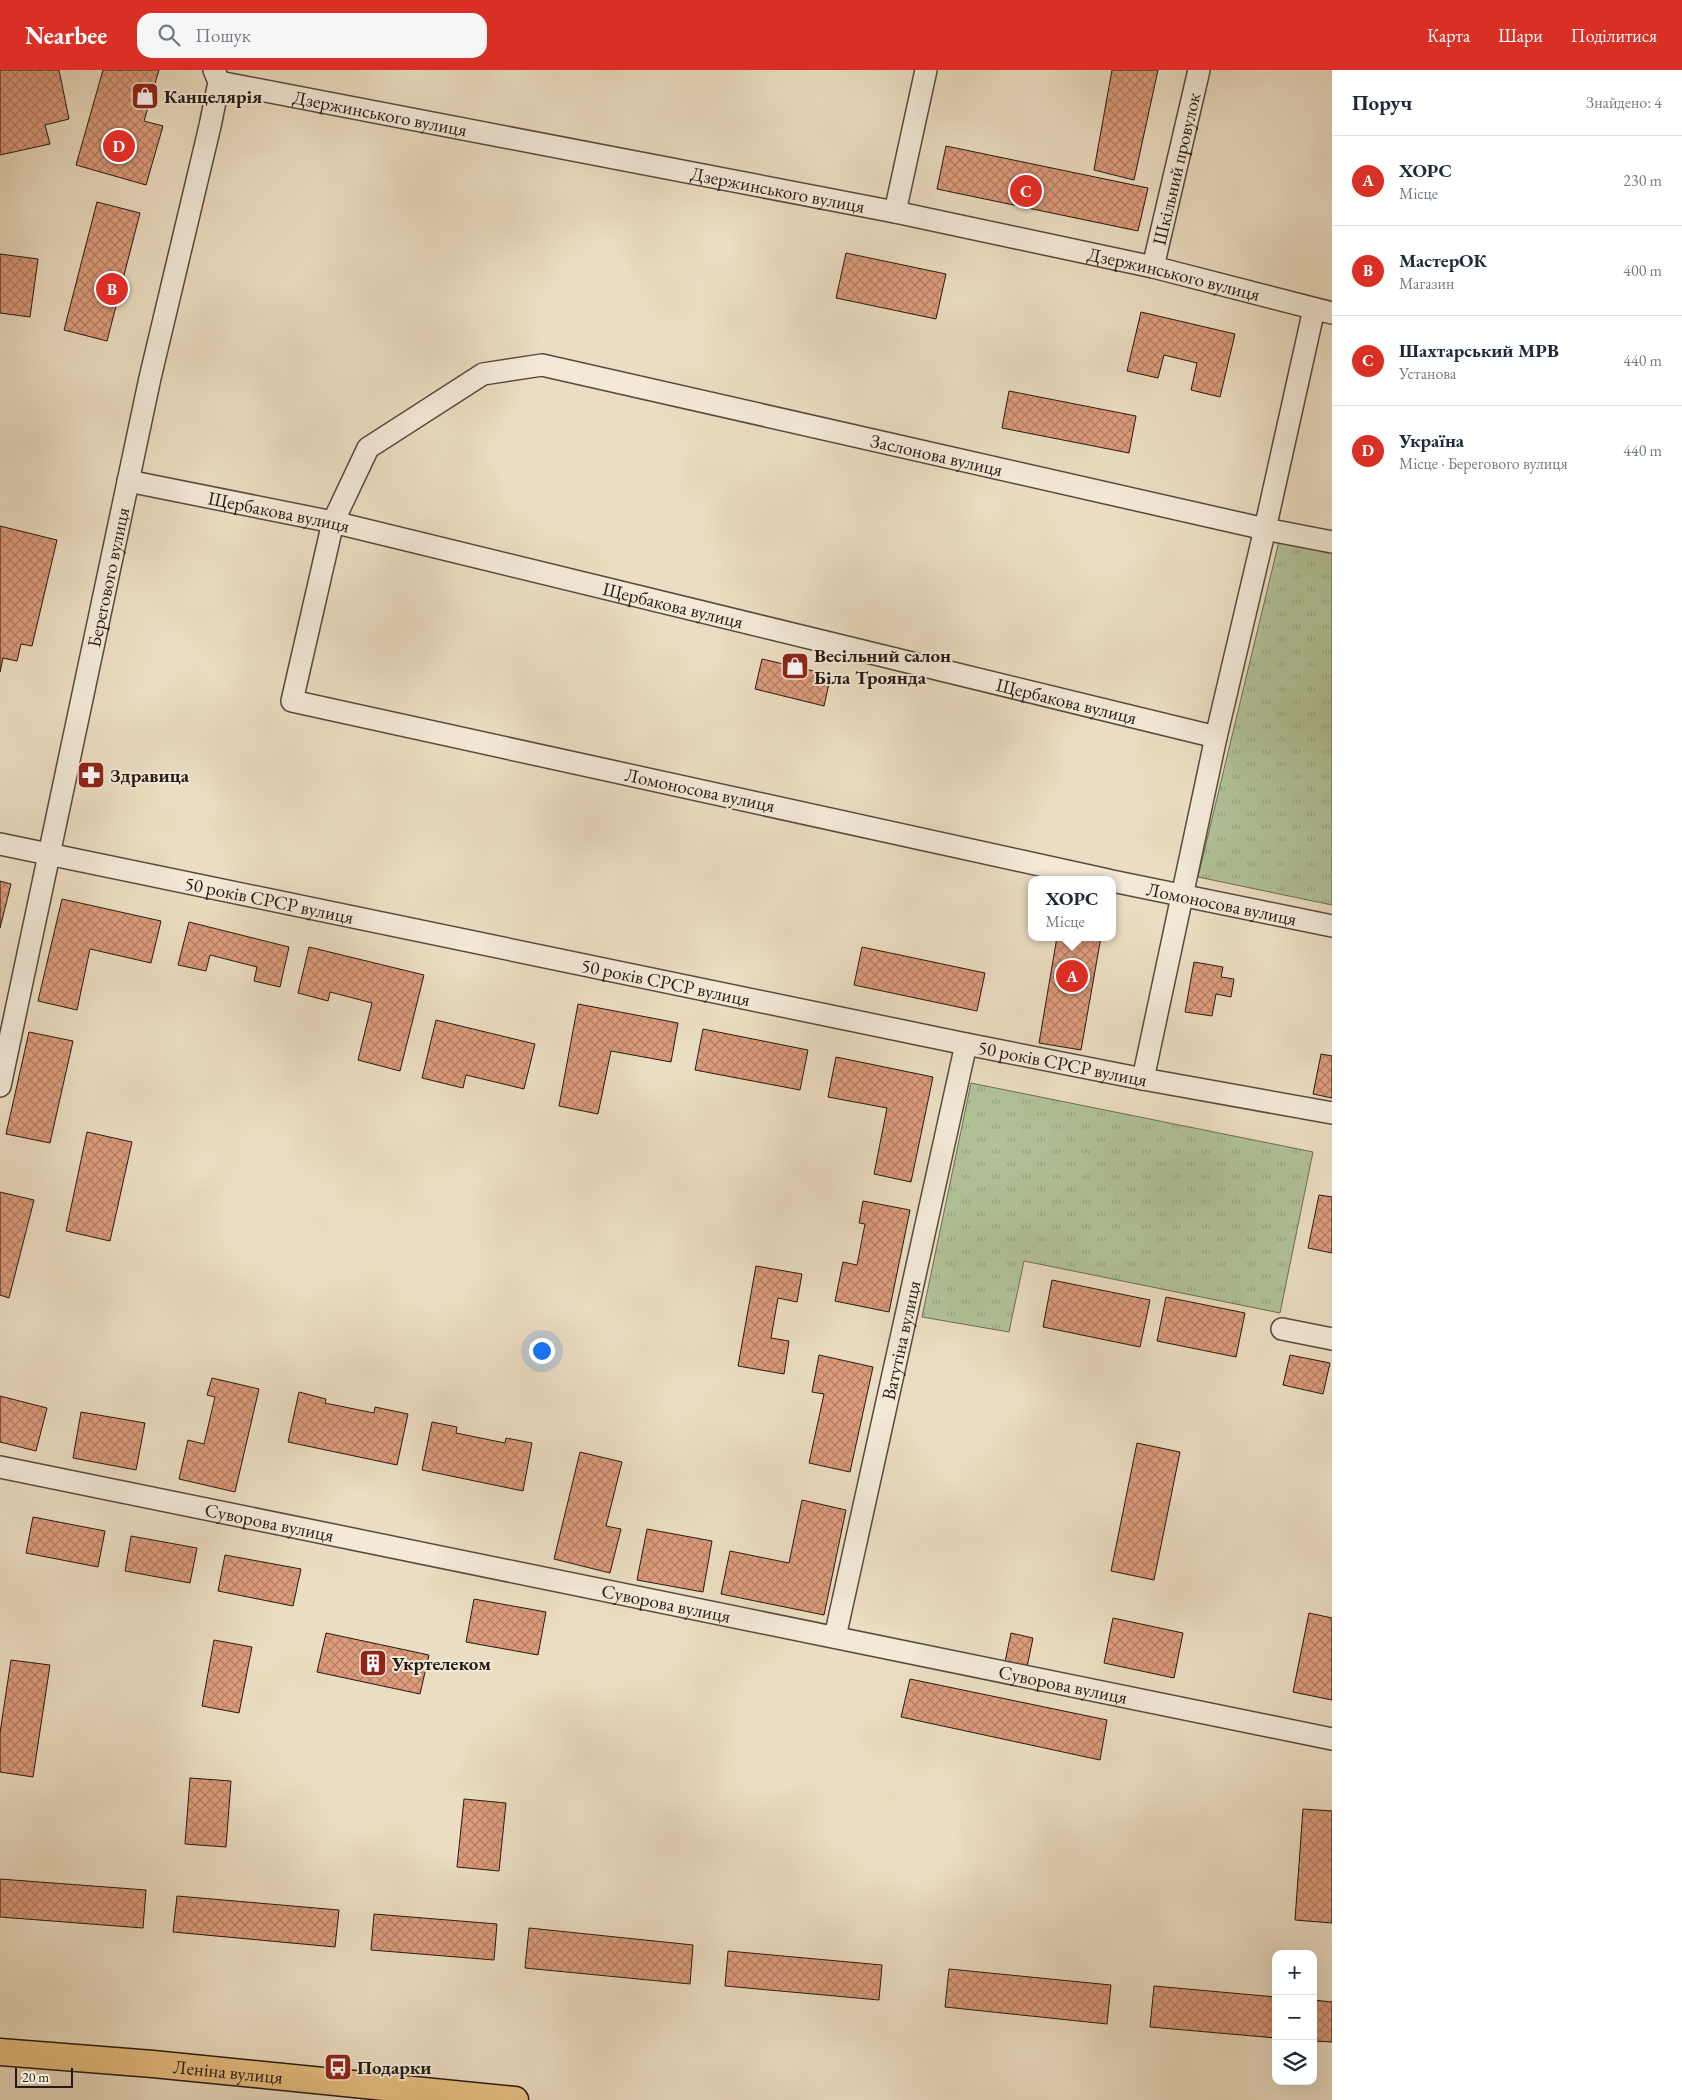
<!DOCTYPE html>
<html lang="uk">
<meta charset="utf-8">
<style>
body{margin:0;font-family:"EB Garamond",serif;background:#f6f6f7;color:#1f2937}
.controls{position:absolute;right:15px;bottom:15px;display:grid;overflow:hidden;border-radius:10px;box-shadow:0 5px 20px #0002}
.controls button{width:45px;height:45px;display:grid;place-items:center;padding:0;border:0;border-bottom:1px solid #e0e1e3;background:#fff;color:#1f2937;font:25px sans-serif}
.scale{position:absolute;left:15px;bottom:12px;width:58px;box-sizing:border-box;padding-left:5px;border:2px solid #261913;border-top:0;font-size:14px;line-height:18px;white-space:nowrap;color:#261913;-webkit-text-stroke:4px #f2e9d7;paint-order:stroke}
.you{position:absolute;left:541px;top:1280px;width:18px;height:18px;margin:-12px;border:4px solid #fff;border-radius:50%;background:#1a73e8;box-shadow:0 0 0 8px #1a73e833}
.badge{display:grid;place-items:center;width:32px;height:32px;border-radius:50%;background:#d93025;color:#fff;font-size:16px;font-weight:700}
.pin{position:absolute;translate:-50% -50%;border:2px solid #fff;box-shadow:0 1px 5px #0006}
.popup{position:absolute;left:1028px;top:806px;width:88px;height:65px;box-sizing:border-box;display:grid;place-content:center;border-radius:10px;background:#fff;filter:drop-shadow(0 1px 4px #0005);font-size:16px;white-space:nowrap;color:#747a83}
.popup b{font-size:19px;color:#1f2937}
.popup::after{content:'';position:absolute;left:50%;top:100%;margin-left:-10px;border:10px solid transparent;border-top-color:#fff}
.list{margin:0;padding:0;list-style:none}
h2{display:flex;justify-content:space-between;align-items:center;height:65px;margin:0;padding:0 20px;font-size:21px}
h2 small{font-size:16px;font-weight:400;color:#747a83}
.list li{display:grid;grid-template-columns:32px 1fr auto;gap:15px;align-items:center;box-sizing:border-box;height:90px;padding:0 20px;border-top:1px solid #e0e1e3}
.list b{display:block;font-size:19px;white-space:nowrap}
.list p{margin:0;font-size:16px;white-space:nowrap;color:#747a83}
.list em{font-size:16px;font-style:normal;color:#747a83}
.icon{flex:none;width:28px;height:28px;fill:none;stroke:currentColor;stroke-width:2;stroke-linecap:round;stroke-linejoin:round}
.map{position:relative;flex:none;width:1332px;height:2030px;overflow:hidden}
header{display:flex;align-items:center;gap:30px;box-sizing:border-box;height:70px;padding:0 25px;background:#d93025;color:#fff}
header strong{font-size:24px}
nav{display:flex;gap:28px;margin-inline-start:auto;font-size:18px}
.search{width:350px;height:45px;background:#f6f6f7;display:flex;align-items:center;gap:12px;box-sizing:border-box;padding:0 18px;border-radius:15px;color:#747a83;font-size:19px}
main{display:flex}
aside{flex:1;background:#fff}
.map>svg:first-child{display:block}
</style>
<header>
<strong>Nearbee</strong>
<div class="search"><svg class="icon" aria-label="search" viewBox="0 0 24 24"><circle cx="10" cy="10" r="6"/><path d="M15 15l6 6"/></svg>Пошук</div>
<nav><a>Карта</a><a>Шари</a><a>Поділитися</a></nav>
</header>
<main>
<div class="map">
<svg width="1332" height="2030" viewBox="0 0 1332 2030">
<defs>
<pattern id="park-tufts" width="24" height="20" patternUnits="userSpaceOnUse" patternTransform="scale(1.25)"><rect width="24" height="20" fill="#b1c297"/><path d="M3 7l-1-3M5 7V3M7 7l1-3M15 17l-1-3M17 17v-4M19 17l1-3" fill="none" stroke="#98a681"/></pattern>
<pattern id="building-cross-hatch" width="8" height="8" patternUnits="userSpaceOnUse" patternTransform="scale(1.25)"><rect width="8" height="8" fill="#dd9c7c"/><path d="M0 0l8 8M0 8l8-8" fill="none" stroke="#b37e64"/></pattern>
</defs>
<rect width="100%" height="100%" fill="#ebddc1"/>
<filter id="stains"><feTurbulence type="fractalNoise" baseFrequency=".004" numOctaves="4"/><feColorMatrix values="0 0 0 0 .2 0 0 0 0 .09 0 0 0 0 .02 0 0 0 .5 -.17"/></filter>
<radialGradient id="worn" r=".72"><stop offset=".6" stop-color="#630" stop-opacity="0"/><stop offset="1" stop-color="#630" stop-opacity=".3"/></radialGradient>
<!-- park -->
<g fill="url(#park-tufts)" stroke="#6c6e55">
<path d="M 1280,467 L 1332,477 L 1332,835 L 1198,807 Z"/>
<path d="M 971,1013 L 1313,1082 L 1280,1243 L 1024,1191 L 1009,1262 L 922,1247 Z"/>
</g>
<!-- building -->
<g fill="url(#building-cross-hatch)" stroke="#261913">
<path d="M 0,0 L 59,0 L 69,49 L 45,55 L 50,74 L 0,85 Z"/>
<path d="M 103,0 L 159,0 L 144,51 L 163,56 L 146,115 L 76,95 Z"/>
<path d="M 1112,0 L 1158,0 L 1134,110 L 1094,100 Z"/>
<path d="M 946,76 L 1148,118 L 1138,161 L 937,119 Z"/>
<path d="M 97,132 L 140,143 L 107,271 L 64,260 Z"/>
<path d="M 846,183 L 946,204 L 936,249 L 836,228 Z"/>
<path d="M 0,184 L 38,189 L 30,247 L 0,243 Z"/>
<path d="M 1141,242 L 1235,264 L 1220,327 L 1191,320 L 1197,293 L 1164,285 L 1158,308 L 1127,301 Z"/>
<path d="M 1009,321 L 1136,346 L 1129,383 L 1002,358 Z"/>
<path d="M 0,456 L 57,470 L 32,576 L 21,574 L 17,591 L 3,588 L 0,602 Z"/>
<path d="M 762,589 L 831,605 L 824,636 L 755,619 Z"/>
<path d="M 0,811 L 11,814 L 0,858 Z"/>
<path d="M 62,829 L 161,851 L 151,893 L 90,879 L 77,940 L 38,931 Z"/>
<path d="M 189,852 L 289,877 L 280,917 L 254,911 L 257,897 L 210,885 L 206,901 L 178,895 Z"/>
<path d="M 1057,867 L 1101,867 L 1081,980 L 1039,973 Z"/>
<path d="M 309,877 L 424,905 L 400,1001 L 358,990 L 372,933 L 330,922 L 328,931 L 298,923 Z"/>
<path d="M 862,877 L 985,903 L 977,941 L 854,915 Z"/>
<path d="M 1194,892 L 1223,897 L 1221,907 L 1234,909 L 1231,927 L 1216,924 L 1212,946 L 1185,942 Z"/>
<path d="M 578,934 L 678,953 L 671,992 L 611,981 L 598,1044 L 559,1036 Z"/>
<path d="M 436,950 L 535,974 L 524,1019 L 466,1005 L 463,1018 L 422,1008 Z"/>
<path d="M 703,959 L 808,980 L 800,1020 L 695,1000 Z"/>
<path d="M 29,962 L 73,971 L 50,1073 L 6,1064 Z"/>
<path d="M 1321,984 L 1332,986 L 1332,1028 L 1313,1024 Z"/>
<path d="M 836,987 L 933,1007 L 911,1112 L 874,1104 L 887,1038 L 828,1027 Z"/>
<path d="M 87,1062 L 132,1072 L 110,1171 L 66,1161 Z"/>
<path d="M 0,1122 L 34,1130 L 9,1228 L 0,1225 Z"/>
<path d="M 1319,1125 L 1332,1127 L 1332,1183 L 1308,1178 Z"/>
<path d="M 863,1131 L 910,1140 L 889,1242 L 835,1231 L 843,1192 L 857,1195 L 865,1154 L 859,1153 Z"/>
<path d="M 756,1196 L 802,1204 L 797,1232 L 778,1228 L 771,1268 L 789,1271 L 784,1304 L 738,1296 Z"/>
<path d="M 1052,1210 L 1150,1230 L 1140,1277 L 1043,1257 Z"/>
<path d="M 1166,1227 L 1245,1243 L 1236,1287 L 1157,1271 Z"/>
<path d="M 819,1285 L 873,1297 L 850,1402 L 809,1393 L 824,1324 L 812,1322 Z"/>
<path d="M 1290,1285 L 1330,1293 L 1323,1324 L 1283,1315 Z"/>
<path d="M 212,1308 L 259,1319 L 235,1422 L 179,1409 L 188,1370 L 204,1374 L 215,1327 L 207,1325 Z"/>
<path d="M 299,1322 L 326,1329 L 325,1333 L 374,1343 L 375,1337 L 408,1344 L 397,1395 L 288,1372 Z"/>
<path d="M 0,1326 L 47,1338 L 36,1381 L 0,1372 Z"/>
<path d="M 81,1342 L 145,1353 L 136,1400 L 73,1388 Z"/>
<path d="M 432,1352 L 457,1357 L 456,1363 L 505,1373 L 506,1368 L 532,1373 L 523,1421 L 422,1400 Z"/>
<path d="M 1137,1373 L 1180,1382 L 1154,1510 L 1111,1501 Z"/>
<path d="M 580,1382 L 622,1392 L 606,1456 L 621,1459 L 610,1503 L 554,1489 Z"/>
<path d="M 802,1430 L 846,1440 L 824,1545 L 721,1524 L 730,1481 L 789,1493 Z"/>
<path d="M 33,1447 L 105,1461 L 98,1497 L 26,1483 Z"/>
<path d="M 647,1459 L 712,1471 L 703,1522 L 637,1510 Z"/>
<path d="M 131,1466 L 197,1478 L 190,1513 L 125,1501 Z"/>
<path d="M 225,1485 L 301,1499 L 293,1536 L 218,1521 Z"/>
<path d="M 474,1529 L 546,1542 L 538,1585 L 466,1572 Z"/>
<path d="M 1309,1543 L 1332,1548 L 1332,1630 L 1293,1622 Z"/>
<path d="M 1113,1548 L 1183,1563 L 1174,1608 L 1104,1593 Z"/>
<path d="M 326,1563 L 429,1585 L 420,1624 L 317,1602 Z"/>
<path d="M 1011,1563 L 1033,1568 L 1027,1597 L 1005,1592 Z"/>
<path d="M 214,1570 L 252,1577 L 239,1643 L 202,1636 Z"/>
<path d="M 11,1590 L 50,1595 L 33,1707 L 0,1702 L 0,1663 Z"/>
<path d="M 910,1609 L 1107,1650 L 1100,1690 L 901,1647 Z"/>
<path d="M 190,1708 L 231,1711 L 226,1777 L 185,1774 Z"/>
<path d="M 464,1729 L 506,1733 L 499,1801 L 457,1797 Z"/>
<path d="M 1303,1739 L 1332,1741 L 1332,1853 L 1295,1850 Z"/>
<path d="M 0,1809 L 146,1820 L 143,1858 L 0,1847 Z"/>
<path d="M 177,1826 L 339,1840 L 335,1877 L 173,1862 Z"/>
<path d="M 374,1844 L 497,1854 L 494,1890 L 371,1880 Z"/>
<path d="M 529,1858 L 693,1875 L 690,1914 L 525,1898 Z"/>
<path d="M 728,1881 L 882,1895 L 879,1930 L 725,1916 Z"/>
<path d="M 949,1899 L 1111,1915 L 1107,1954 L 945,1937 Z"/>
<path d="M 1154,1916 L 1276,1927 L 1276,1968 L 1150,1957 Z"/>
<path d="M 1313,1930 L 1332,1932 L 1332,1972 L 1313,1971 Z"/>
</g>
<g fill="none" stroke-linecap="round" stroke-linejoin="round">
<!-- minor casing -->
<g stroke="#574a3e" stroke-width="24">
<g id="minor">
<path id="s1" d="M 219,12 L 895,142 L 1153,197 L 1332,243"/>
<path d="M 895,142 L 926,0"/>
<path id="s2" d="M 1153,197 L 1199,0"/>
<path id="s3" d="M 128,411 L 333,452 L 1216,667"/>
<path id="s4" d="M 0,774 L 966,974 L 1143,1009 L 1332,1043"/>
<path id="s5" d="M 1108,810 L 292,631 L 333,452 L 368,378 L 483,304 L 542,295 L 1265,459 L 1332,472"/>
<path id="s6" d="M 1112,811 L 1332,856"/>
<path d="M 1143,1009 L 1216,667 L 1265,459 L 1314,239"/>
<path id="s7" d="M 0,1016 L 150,308 L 210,56 L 219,12 L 214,0"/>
<path d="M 1282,1259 L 1332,1269"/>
<path id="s8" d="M 0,1397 L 1332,1669"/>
<path id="s9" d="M 835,1567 L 966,974"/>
</g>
</g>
<!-- major casing -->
<g stroke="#261913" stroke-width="29">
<g id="major">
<path id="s10" d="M 0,1982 L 153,1994 L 515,2030"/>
</g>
</g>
<!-- minor -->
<use href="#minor" stroke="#f2e9d7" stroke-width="21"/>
<!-- major -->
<use href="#major" stroke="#e6be80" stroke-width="26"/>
</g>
<!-- icons -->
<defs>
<g id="shop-square" transform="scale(1.4375)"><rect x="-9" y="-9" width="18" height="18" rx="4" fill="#8f2418" stroke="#f2e9d7"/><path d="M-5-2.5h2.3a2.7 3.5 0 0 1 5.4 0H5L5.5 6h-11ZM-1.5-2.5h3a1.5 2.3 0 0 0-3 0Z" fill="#fff"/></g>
<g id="pharmacy-square" transform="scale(1.4375)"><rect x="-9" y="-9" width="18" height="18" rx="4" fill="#8f2418" stroke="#f2e9d7"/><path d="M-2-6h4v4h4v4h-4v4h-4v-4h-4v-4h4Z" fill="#fff"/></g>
<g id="building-square" transform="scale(1.4375)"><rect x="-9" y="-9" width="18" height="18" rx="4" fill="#8f2418" stroke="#f2e9d7"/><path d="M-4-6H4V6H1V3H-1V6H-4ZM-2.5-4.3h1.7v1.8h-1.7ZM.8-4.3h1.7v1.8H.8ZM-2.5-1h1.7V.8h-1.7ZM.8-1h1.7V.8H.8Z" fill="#fff"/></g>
<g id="bus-square" transform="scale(1.4375)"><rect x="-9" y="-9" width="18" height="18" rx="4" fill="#8f2418" stroke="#f2e9d7"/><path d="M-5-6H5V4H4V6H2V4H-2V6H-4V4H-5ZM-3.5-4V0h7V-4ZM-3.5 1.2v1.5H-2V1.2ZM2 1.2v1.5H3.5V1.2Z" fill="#fff"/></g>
</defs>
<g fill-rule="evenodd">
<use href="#shop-square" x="145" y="26"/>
<use href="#shop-square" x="795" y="596"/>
<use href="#pharmacy-square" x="91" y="705"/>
<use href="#building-square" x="373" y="1593"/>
<use href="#bus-square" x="338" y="1997"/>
</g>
<g text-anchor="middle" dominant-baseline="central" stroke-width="4" stroke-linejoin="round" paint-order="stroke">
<!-- poi labels -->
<g font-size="19" font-weight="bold" fill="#261913" stroke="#f2e9d7" text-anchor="start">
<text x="164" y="26">Канцелярія</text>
<text x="814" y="585">Весільний салон<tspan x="814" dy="22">Біла Троянда</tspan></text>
<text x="110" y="705">Здравица</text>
<text x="392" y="1593">Укртелеком</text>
<text x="357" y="1997">Подарки</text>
</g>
<!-- street labels -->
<g font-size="19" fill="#261913" stroke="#f2e9d7">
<text stroke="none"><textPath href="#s1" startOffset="164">Дзержинського вулиця</textPath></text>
<text stroke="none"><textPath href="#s2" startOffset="101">Шкільний провулок</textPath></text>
<text stroke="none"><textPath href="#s1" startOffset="569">Дзержинського вулиця</textPath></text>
<text stroke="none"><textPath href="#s1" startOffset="974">Дзержинського вулиця</textPath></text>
<text stroke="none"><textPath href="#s5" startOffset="1702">Заслонова вулиця</textPath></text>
<text stroke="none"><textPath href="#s3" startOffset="154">Щербакова вулиця</textPath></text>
<text stroke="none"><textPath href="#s7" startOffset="520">Берегового вулиця</textPath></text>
<text stroke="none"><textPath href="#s3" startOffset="559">Щербакова вулиця</textPath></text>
<text stroke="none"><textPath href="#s3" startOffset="964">Щербакова вулиця</textPath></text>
<text transform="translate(700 720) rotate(12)">Ломоносова вулиця</text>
<text stroke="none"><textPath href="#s4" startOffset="275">50 років СРСР вулиця</textPath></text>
<text stroke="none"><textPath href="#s6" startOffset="112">Ломоносова вулиця</textPath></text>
<text stroke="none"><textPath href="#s4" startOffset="680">50 років СРСР вулиця</textPath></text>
<text stroke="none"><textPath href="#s4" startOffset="1085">50 років СРСР вулиця</textPath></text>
<text stroke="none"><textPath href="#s9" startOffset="304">Ватутіна вулиця</textPath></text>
<text stroke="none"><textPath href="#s8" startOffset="275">Суворова вулиця</textPath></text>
<text stroke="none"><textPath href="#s8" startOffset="680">Суворова вулиця</textPath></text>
<text stroke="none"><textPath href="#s8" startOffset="1085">Суворова вулиця</textPath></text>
<text stroke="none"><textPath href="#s10" startOffset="229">Леніна вулиця</textPath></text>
</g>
</g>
<rect width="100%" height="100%" filter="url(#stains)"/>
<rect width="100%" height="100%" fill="url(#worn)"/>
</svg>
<div class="controls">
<button>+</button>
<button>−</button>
<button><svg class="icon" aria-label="layers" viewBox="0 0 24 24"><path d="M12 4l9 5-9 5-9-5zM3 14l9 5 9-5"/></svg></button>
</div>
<div class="scale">20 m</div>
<div class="you"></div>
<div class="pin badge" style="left:1072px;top:906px">A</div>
<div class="popup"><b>ХОРС</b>Місце</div>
<div class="pin badge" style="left:112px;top:219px">B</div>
<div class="pin badge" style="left:1026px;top:121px">C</div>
<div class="pin badge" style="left:119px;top:76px">D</div>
</div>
<aside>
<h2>Поруч<small>Знайдено: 4</small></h2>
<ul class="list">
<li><span class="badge">A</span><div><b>ХОРС</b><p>Місце</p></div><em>230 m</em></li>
<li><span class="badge">B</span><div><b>МастерОК</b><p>Магазин</p></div><em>400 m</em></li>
<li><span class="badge">C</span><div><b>Шахтарський МРВ</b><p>Установа</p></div><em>440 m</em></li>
<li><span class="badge">D</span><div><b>Україна</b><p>Місце · Берегового вулиця</p></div><em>440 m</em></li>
</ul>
</aside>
</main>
